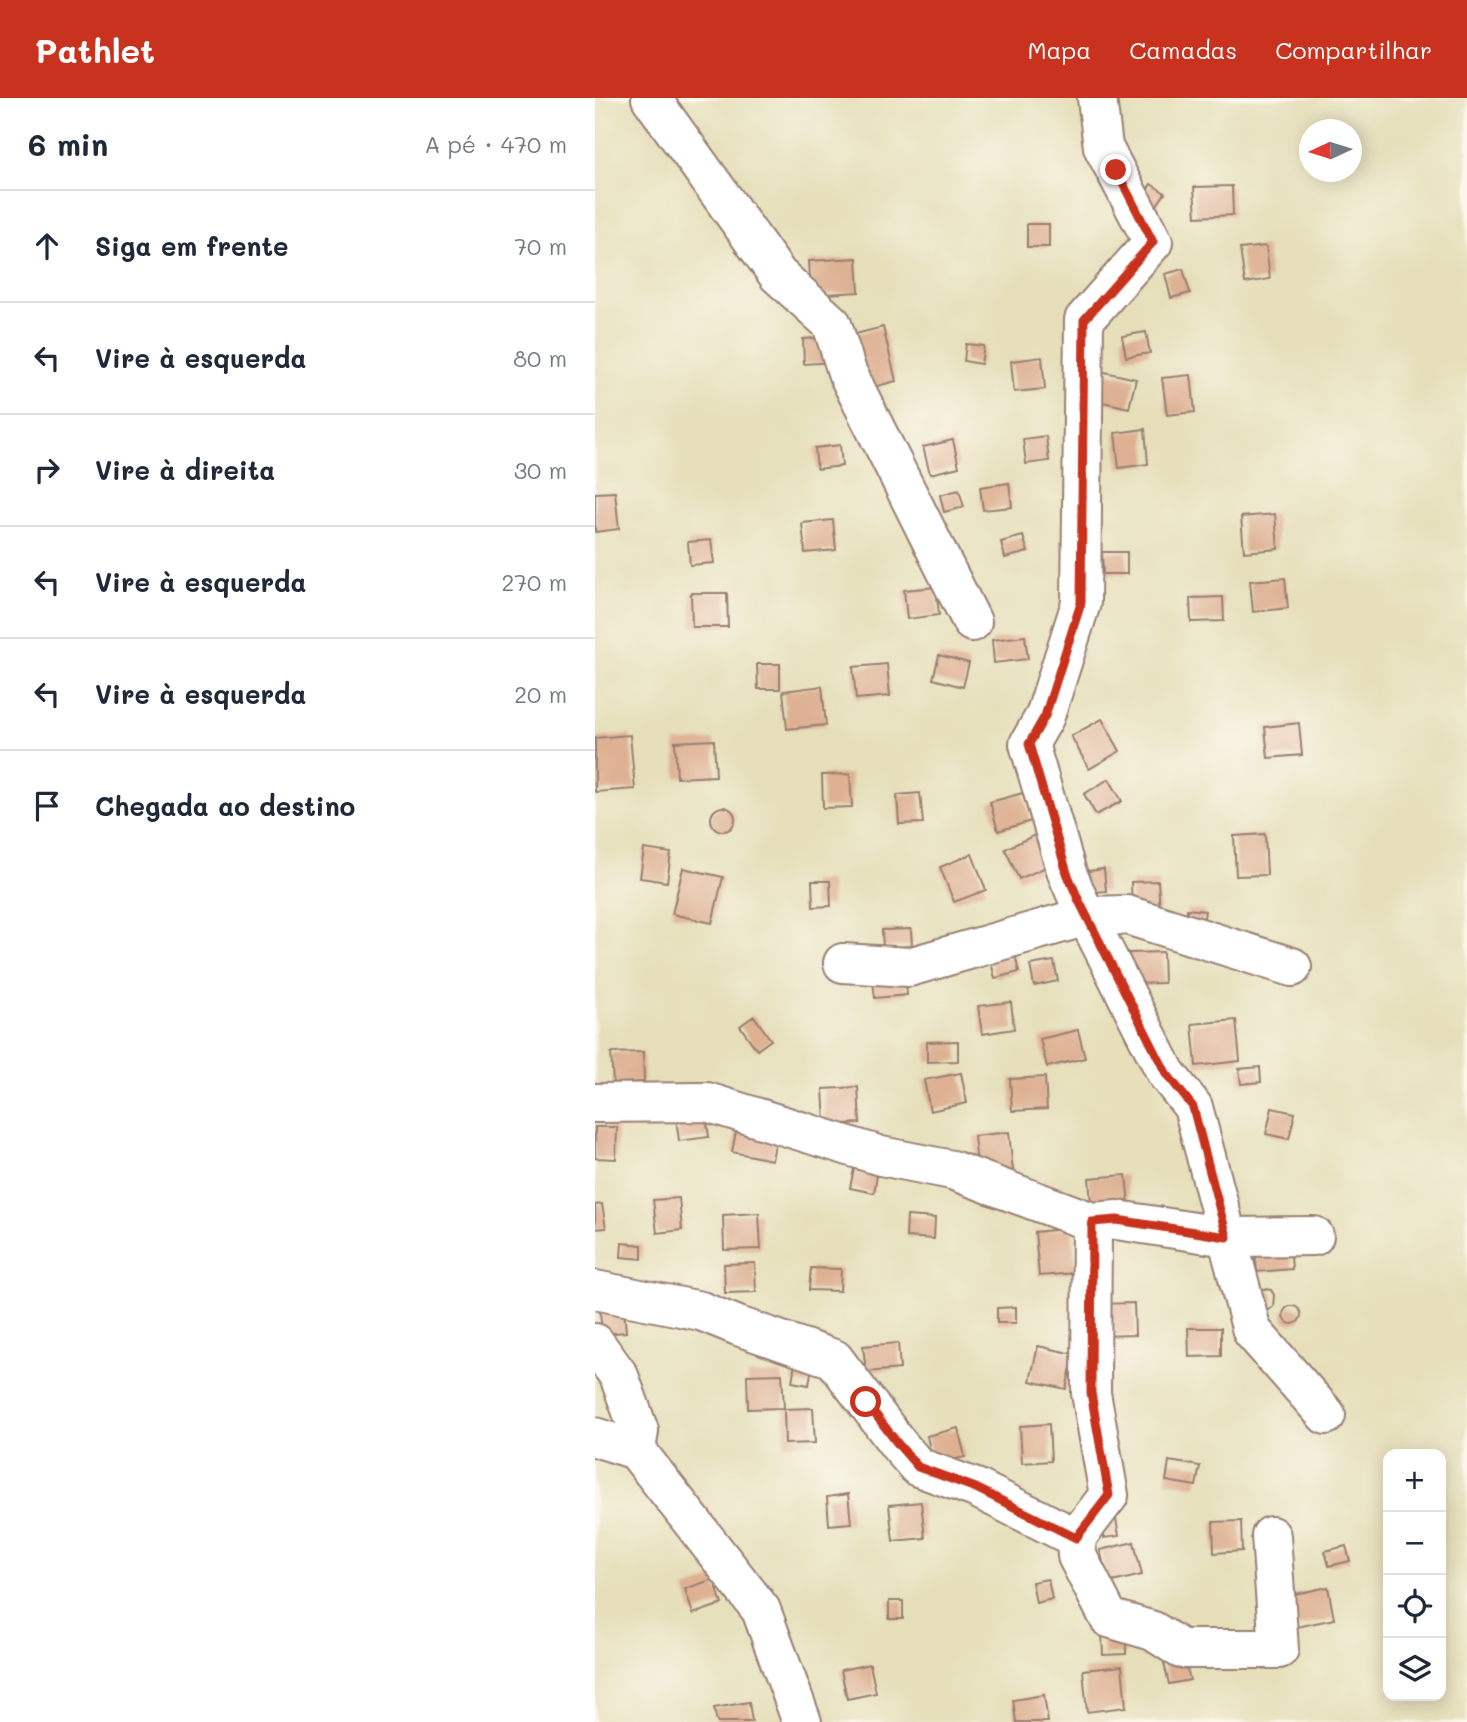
<!DOCTYPE html>
<html lang="pt">
<meta charset="utf-8">
<style>
body{margin:0;font-family:Mali,sans-serif;background:#f2f2f3;color:#1f2937}
.controls{position:absolute;right:21px;bottom:21px;display:grid;overflow:hidden;border-radius:14px;box-shadow:0 4px 18px #0003}
.controls button{width:63px;height:63px;display:grid;place-items:center;padding:0;border:0;border-bottom:2px solid #e0e1e3;background:#fff;color:#1f2937;font:35px sans-serif}
.compass{position:absolute;left:704px;top:21px;width:63px;height:63px;border-radius:50%;background:#fff;box-shadow:0 4px 18px #0003;rotate:266deg}
.stop{position:absolute;width:21px;height:21px;margin:-16px;border:5px solid #c8321e;border-radius:50%;background:#fff}
.stop.end{background:#c8321e;border-color:#fff;box-shadow:0 2px 7px #0008}
.list{margin:0;padding:0;list-style:none}
h2{display:flex;justify-content:space-between;align-items:center;height:91px;margin:0;padding:0 28px;font-size:30px}
h2 small{font-size:23px;font-weight:400;color:#747a83}
.list li{display:grid;grid-template-columns:46px 1fr auto;gap:21px;align-items:center;box-sizing:border-box;height:112px;padding:0 28px;border-top:2px solid #e0e1e3}
.list b{display:block;font-size:26px;white-space:nowrap}
.list em{font-size:23px;font-style:normal;color:#747a83}
.icon{flex:none;width:38px;height:38px;fill:none;stroke:currentColor;stroke-width:2;stroke-linecap:round;stroke-linejoin:round}
.map{position:relative;flex:none;width:872px;height:1624px;overflow:hidden}
header{display:flex;align-items:center;gap:42px;box-sizing:border-box;height:98px;padding:0 35px;background:#c8321e;color:#fff}
header strong{font-size:33px}
nav{display:flex;gap:38px;margin-inline-start:auto;font-size:24px}
main{display:flex}
aside{flex:1;background:#fff}
.map>svg:first-child{display:block}
</style>
<header>
<strong>Pathlet</strong>
<nav><a>Mapa</a><a>Camadas</a><a>Compartilhar</a></nav>
</header>
<main>
<aside>
<h2>6 min<small>A pé · 470 m</small></h2>
<ul class="list">
<li><svg class="icon" aria-label="ahead" viewBox="0 0 24 24"><path d="M12 20V5M6 11l6-6 6 6"/></svg><div><b>Siga em frente</b></div><em>70 m</em></li>
<li><svg class="icon" aria-label="left" viewBox="0 0 24 24"><path d="M17 20v-9H6M10 6l-5 5 5 5"/></svg><div><b>Vire à esquerda</b></div><em>80 m</em></li>
<li><svg class="icon" aria-label="right" viewBox="0 0 24 24"><path d="M7 20v-9h11M14 6l5 5-5 5"/></svg><div><b>Vire à direita</b></div><em>30 m</em></li>
<li><svg class="icon" aria-label="left" viewBox="0 0 24 24"><path d="M17 20v-9H6M10 6l-5 5 5 5"/></svg><div><b>Vire à esquerda</b></div><em>270 m</em></li>
<li><svg class="icon" aria-label="left" viewBox="0 0 24 24"><path d="M17 20v-9H6M10 6l-5 5 5 5"/></svg><div><b>Vire à esquerda</b></div><em>20 m</em></li>
<li><svg class="icon" aria-label="arrive" viewBox="0 0 24 24"><path d="M6 21V4h12l-3 4 3 4H6"/></svg><div><b>Chegada ao destino</b></div></li>
</ul>
</aside>
<div class="map">
<svg width="872" height="1624" viewBox="0 0 872 1624">
<rect width="100%" height="100%" fill="#fbf7ec"/>
<filter id="ink" filterUnits="userSpaceOnUse"><feTurbulence type="fractalNoise" baseFrequency=".0143" numOctaves="2"/><feDisplacementMap in="SourceGraphic" scale="14" xChannelSelector="R" yChannelSelector="G"/><feConvolveMatrix kernelMatrix="1 2 1 2 8 2 1 2 1" color-interpolation-filters="sRGB"/></filter>
<filter id="wash" filterUnits="userSpaceOnUse"><feTurbulence type="fractalNoise" baseFrequency=".00686" numOctaves="4" result="noise"/><feDisplacementMap in="SourceGraphic" scale="28" xChannelSelector="R" yChannelSelector="G"/><feGaussianBlur stdDeviation="1.57" result="paint"/><feColorMatrix in="noise" values="0 0 0 0 0 0 0 0 0 0 0 0 0 0 0 0 0 1.4 0 .05"/><feComposite in="paint" operator="in"/></filter>
<g filter="url(#wash)">
<rect width="100%" height="100%" fill="#e6dfba"/>
<g id="blocks">
<!-- building -->
<g fill="#deb193">
<path d="M 556,86 L 570,95 L 558,113 L 545,104 Z"/>
<path d="M 637,88 L 638,117 L 601,119 L 599,89 Z"/>
<rect x="432" y="126" width="22" height="23"/>
<path d="M 671,148 L 675,181 L 650,185 L 645,151 Z"/>
<path d="M 262,160 L 264,194 L 216,197 L 214,163 Z"/>
<path d="M 588,171 L 595,195 L 576,200 L 570,176 Z"/>
<path d="M 288,229 L 301,283 L 267,292 L 253,238 Z"/>
<path d="M 551,234 L 555,255 L 531,259 L 527,238 Z"/>
<path d="M 238,239 L 240,264 L 209,266 L 208,241 Z"/>
<path d="M 371,246 L 389,248 L 386,266 L 369,263 Z"/>
<path d="M 447,259 L 450,291 L 419,294 L 416,263 Z"/>
<path d="M 505,273 L 541,281 L 534,310 L 499,302 Z"/>
<path d="M 596,277 L 600,314 L 572,317 L 567,280 Z"/>
<path d="M 550,331 L 553,366 L 524,370 L 520,335 Z"/>
<path d="M 451,338 L 454,363 L 431,366 L 428,341 Z"/>
<path d="M 358,342 L 364,369 L 335,376 L 328,349 Z"/>
<path d="M 245,347 L 247,368 L 222,371 L 220,350 Z"/>
<path d="M 414,385 L 417,409 L 388,412 L 385,389 Z"/>
<path d="M 364,392 L 369,409 L 349,414 L 345,397 Z"/>
<path d="M 20,394 L 24,431 L 0,434 L 0,395 Z"/>
<path d="M 680,416 L 683,451 L 649,454 L 646,419 Z"/>
<path d="M 238,422 L 241,452 L 210,455 L 207,425 Z"/>
<path d="M 428,438 L 433,454 L 410,460 L 406,444 Z"/>
<path d="M 116,442 L 119,465 L 95,467 L 93,444 Z"/>
<path d="M 507,454 L 532,454 L 532,476 L 508,476 Z"/>
<path d="M 690,480 L 693,510 L 658,514 L 655,483 Z"/>
<path d="M 341,489 L 344,517 L 312,521 L 309,492 Z"/>
<path d="M 96,495 L 132,495 L 133,529 L 97,529 Z"/>
<path d="M 628,499 L 629,523 L 596,524 L 595,500 Z"/>
<path d="M 430,538 L 433,561 L 399,565 L 397,542 Z"/>
<path d="M 344,557 L 374,565 L 368,589 L 338,581 Z"/>
<path d="M 162,566 L 185,566 L 185,591 L 163,591 Z"/>
<path d="M 292,566 L 295,598 L 261,601 L 258,569 Z"/>
<path d="M 227,588 L 231,627 L 192,631 L 188,593 Z"/>
<path d="M 507,621 L 525,653 L 494,671 L 476,638 Z"/>
<path d="M 704,625 L 707,657 L 673,660 L 670,629 Z"/>
<path d="M 35,637 L 40,691 L 0,694 L 0,640 Z"/>
<path d="M 119,642 L 121,678 L 82,680 L 80,644 Z"/>
<path d="M 255,676 L 257,709 L 228,710 L 227,677 Z"/>
<path d="M 514,681 L 527,703 L 501,717 L 489,696 Z"/>
<path d="M 325,695 L 328,725 L 304,726 L 302,697 Z"/>
<path d="M 428,695 L 436,723 L 403,733 L 395,704 Z"/>
<circle cx="128" cy="721" r="12"/>
<path d="M 444,735 L 458,766 L 424,781 L 410,751 Z"/>
<path d="M 670,736 L 672,777 L 641,778 L 639,738 Z"/>
<path d="M 49,751 L 76,755 L 72,784 L 45,780 Z"/>
<path d="M 377,756 L 391,792 L 359,804 L 345,769 Z"/>
<path d="M 88,770 L 128,779 L 117,825 L 77,816 Z"/>
<path d="M 509,771 L 511,793 L 489,795 L 486,774 Z"/>
<path d="M 217,783 L 235,783 L 236,808 L 218,809 Z"/>
<path d="M 563,783 L 565,813 L 537,815 L 536,784 Z"/>
<path d="M 592,811 L 610,813 L 608,827 L 591,825 Z"/>
<path d="M 316,831 L 317,848 L 288,850 L 287,832 Z"/>
<path d="M 417,843 L 424,874 L 400,880 L 392,849 Z"/>
<path d="M 568,854 L 569,885 L 535,886 L 534,855 Z"/>
<path d="M 459,863 L 463,883 L 439,888 L 435,867 Z"/>
<path d="M 310,872 L 312,897 L 280,900 L 277,875 Z"/>
<path d="M 416,904 L 419,931 L 387,936 L 383,908 Z"/>
<path d="M 159,918 L 176,942 L 162,952 L 145,928 Z"/>
<path d="M 641,922 L 645,963 L 601,968 L 597,926 Z"/>
<path d="M 483,932 L 490,960 L 452,969 L 445,941 Z"/>
<path d="M 363,943 L 363,963 L 332,964 L 332,944 Z"/>
<path d="M 48,954 L 49,984 L 18,985 L 16,955 Z"/>
<path d="M 665,969 L 666,984 L 646,986 L 644,971 Z"/>
<path d="M 366,975 L 372,1005 L 335,1013 L 329,982 Z"/>
<path d="M 450,979 L 452,1011 L 417,1013 L 415,981 Z"/>
<path d="M 263,989 L 265,1025 L 230,1027 L 228,991 Z"/>
<path d="M 110,1009 L 114,1039 L 84,1043 L 80,1013 Z"/>
<path d="M 677,1010 L 700,1015 L 694,1041 L 671,1036 Z"/>
<path d="M 143,1023 L 183,1031 L 177,1062 L 137,1054 Z"/>
<path d="M 0,1029 L 22,1029 L 21,1061 L 0,1060 Z"/>
<path d="M 414,1034 L 418,1073 L 383,1076 L 379,1038 Z"/>
<path d="M 261,1061 L 284,1065 L 279,1095 L 255,1090 Z"/>
<path d="M 531,1077 L 535,1116 L 497,1119 L 494,1080 Z"/>
<path d="M 84,1100 L 87,1132 L 62,1135 L 58,1102 Z"/>
<path d="M 7,1106 L 11,1130 L 0,1131 L 0,1107 Z"/>
<path d="M 164,1115 L 166,1151 L 129,1152 L 128,1117 Z"/>
<path d="M 312,1118 L 340,1120 L 339,1141 L 311,1139 Z"/>
<path d="M 477,1130 L 481,1175 L 444,1178 L 440,1134 Z"/>
<path d="M 695,1144 L 697,1171 L 662,1174 L 660,1147 Z"/>
<path d="M 27,1145 L 47,1147 L 47,1161 L 26,1159 Z"/>
<path d="M 160,1165 L 161,1194 L 130,1195 L 129,1166 Z"/>
<path d="M 216,1170 L 246,1171 L 245,1193 L 214,1192 Z"/>
<path d="M 664,1190 L 676,1192 L 679,1197 L 678,1209 L 673,1212 L 667,1213 Z"/>
<path d="M 539,1205 L 540,1237 L 503,1238 L 502,1206 Z"/>
<circle cx="697" cy="1217" r="9"/>
<path d="M 421,1209 L 421,1225 L 402,1225 L 402,1210 Z"/>
<path d="M 29,1210 L 31,1234 L 7,1236 L 5,1213 Z"/>
<path d="M 593,1230 L 626,1230 L 626,1258 L 594,1259 Z"/>
<path d="M 303,1245 L 305,1271 L 271,1274 L 268,1248 Z"/>
<path d="M 443,1248 L 479,1256 L 471,1291 L 435,1283 Z"/>
<path d="M 200,1265 L 217,1268 L 214,1287 L 197,1284 Z"/>
<path d="M 187,1276 L 189,1310 L 153,1311 L 152,1277 Z"/>
<path d="M 218,1310 L 220,1345 L 190,1346 L 189,1311 Z"/>
<path d="M 454,1326 L 456,1363 L 427,1365 L 425,1328 Z"/>
<path d="M 363,1330 L 370,1359 L 338,1366 L 332,1338 Z"/>
<path d="M 574,1363 L 605,1368 L 601,1388 L 571,1383 Z"/>
<path d="M 253,1396 L 256,1425 L 234,1427 L 232,1399 Z"/>
<path d="M 326,1404 L 330,1440 L 298,1443 L 294,1407 Z"/>
<path d="M 520,1415 L 524,1438 L 509,1440 L 506,1417 Z"/>
<path d="M 646,1423 L 647,1453 L 619,1455 L 618,1424 Z"/>
<path d="M 539,1444 L 547,1477 L 513,1485 L 505,1452 Z"/>
<path d="M 751,1448 L 755,1463 L 734,1468 L 730,1453 Z"/>
<path d="M 119,1481 L 127,1506 L 98,1516 L 90,1491 Z"/>
<path d="M 453,1481 L 457,1501 L 441,1505 L 437,1484 Z"/>
<path d="M 733,1489 L 739,1521 L 702,1529 L 695,1497 Z"/>
<rect x="294" y="1503" width="14" height="18"/>
<path d="M 531,1537 L 531,1556 L 508,1557 L 507,1538 Z"/>
<path d="M 588,1556 L 595,1582 L 574,1586 L 568,1561 Z"/>
<path d="M 275,1566 L 281,1595 L 252,1601 L 246,1572 Z"/>
<path d="M 527,1568 L 531,1609 L 492,1614 L 488,1572 Z"/>
<path d="M 449,1597 L 453,1624 L 421,1624 L 418,1602 Z"/>
<path d="M 154,1604 L 157,1624 L 122,1624 L 119,1610 Z"/>
</g>
</g>
</g>
<g filter="url(#ink)">
<use href="#blocks" fill-opacity="0" stroke="#987f72" stroke-width="2"/>
<g fill="none" stroke-linecap="round" stroke-linejoin="round">
<!-- minor casing -->
<g stroke="#987f72" stroke-width="42">
<g id="minor">
<path d="M 56,0 L 183,177 L 237,226 L 252,274 L 377,524"/>
<path d="M 502,0 L 508,49 L 558,144 L 489,222 L 486,505 L 450,618 L 434,646 L 472,775 L 484,803 L 571,975 L 598,1009 L 657,1233 L 731,1317"/>
<path d="M 248,865 L 314,869 L 492,818 L 532,817 L 697,869"/>
<path d="M 0,1005 L 112,1004 L 286,1058 L 357,1072 L 497,1124 L 522,1122 L 632,1139 L 719,1138"/>
<path d="M 497,1124 L 496,1295 L 514,1397 L 481,1440 L 482,1458 L 514,1520 L 558,1533 L 586,1551 L 684,1551 L 676,1438"/>
<path d="M 0,1192 L 106,1213 L 143,1228 L 239,1261 L 303,1346 L 323,1369 L 381,1390 L 481,1440"/>
<path d="M 0,1245 L 24,1278 L 44,1333 L 41,1352"/>
<path d="M 0,1339 L 41,1352 L 166,1512 L 207,1624"/>
</g>
</g>
<!-- minor -->
<use href="#minor" stroke="#fff" stroke-width="38"/>
</g>
</g>
<g fill="none" stroke-linecap="round" stroke-linejoin="round" filter="url(#ink)">
<!-- route -->
<path stroke="#c8321e" stroke-width="9" d="M 271,1304 L 303,1346 L 323,1369 L 381,1390 L 481,1440 L 514,1397 L 496,1295 L 497,1124 L 522,1122 L 632,1139 L 598,1009 L 571,975 L 484,803 L 472,775 L 434,646 L 450,618 L 486,505 L 489,222 L 558,144 L 521,72"/>
</g>
</svg>
<div class="controls">
<button>+</button>
<button>−</button>
<button><svg class="icon" aria-label="locate" viewBox="0 0 24 24"><circle cx="12" cy="12" r="6"/><path d="M12 2v4M12 18v4M2 12h4M18 12h4"/></svg></button>
<button><svg class="icon" aria-label="layers" viewBox="0 0 24 24"><path d="M12 4l9 5-9 5-9-5zM3 14l9 5 9-5"/></svg></button>
</div>
<svg class="compass" viewBox="-18 -18 36 36"><path d="M0-13l5 13h-10z" fill="#e53935"/><path d="M0 13l5-13h-10z" fill="#747a83"/></svg>
<div class="stop" style="left:271px;top:1304px"></div>
<div class="stop end" style="left:521px;top:72px"></div>
</div>
</main>
